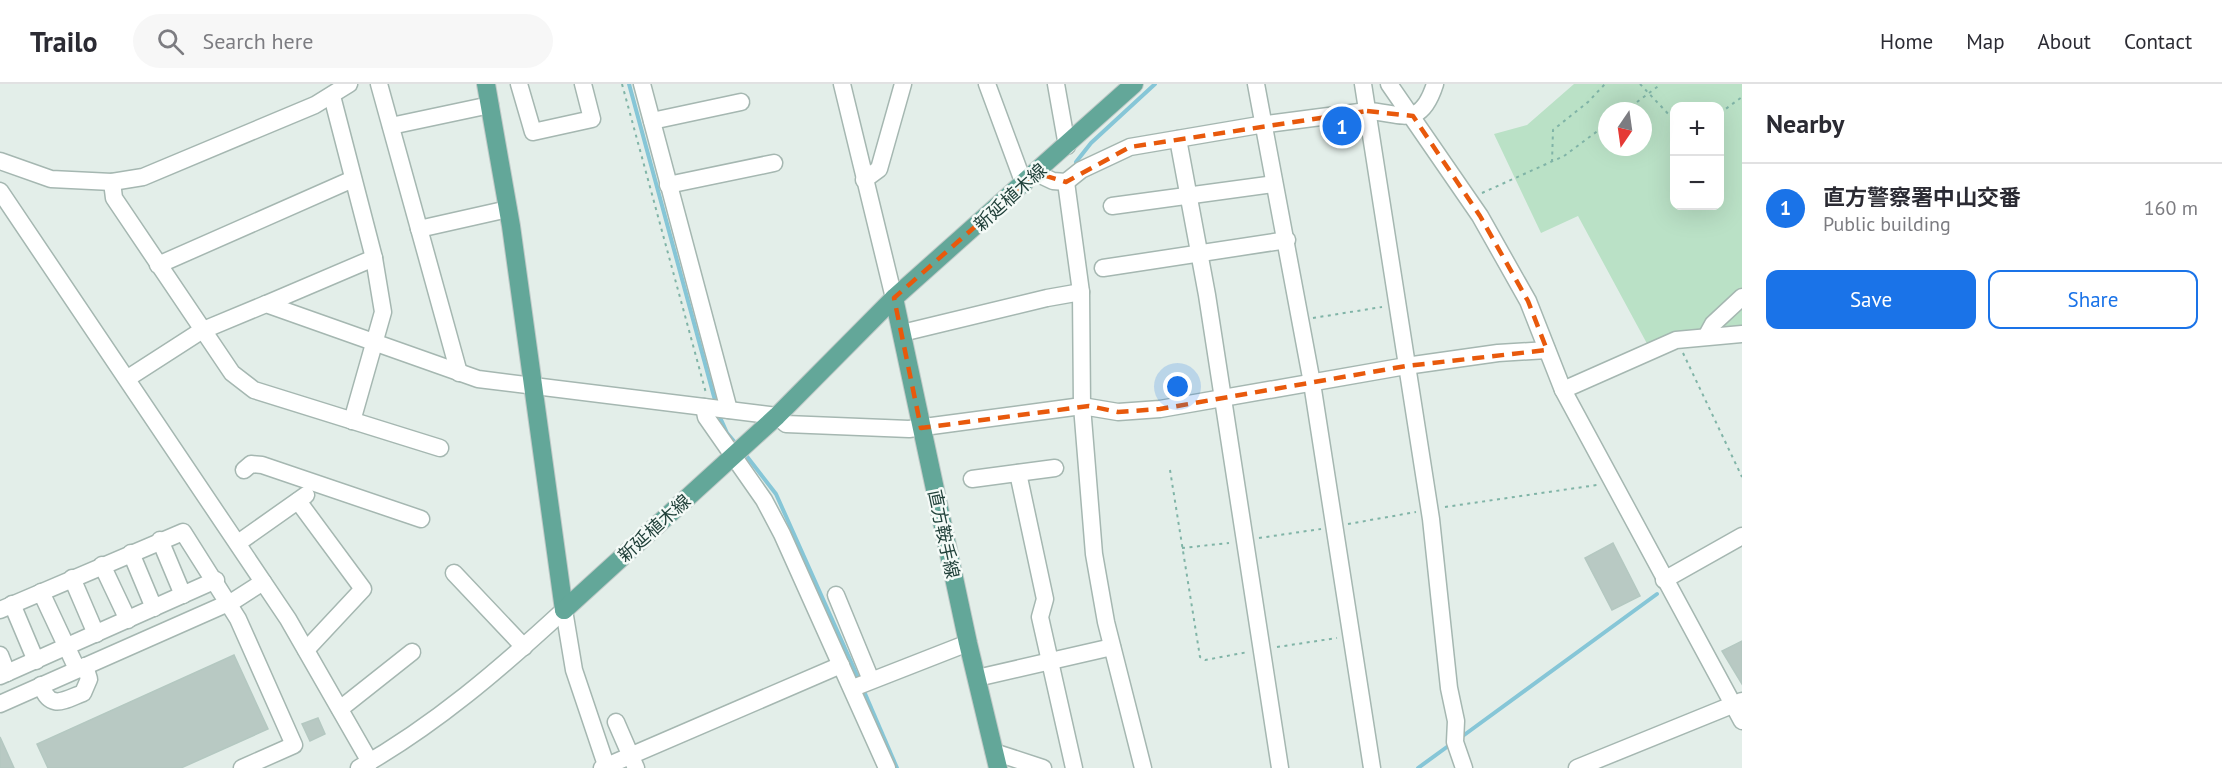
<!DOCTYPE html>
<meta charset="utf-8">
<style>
body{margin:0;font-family:"PT Sans","Noto Sans JP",sans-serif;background:#f7f7f7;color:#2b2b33}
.controls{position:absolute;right:18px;top:18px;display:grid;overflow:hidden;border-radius:12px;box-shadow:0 6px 24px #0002}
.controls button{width:54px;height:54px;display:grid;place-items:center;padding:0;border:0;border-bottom:2px solid #e1e1e2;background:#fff;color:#2b2b33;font:30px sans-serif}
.compass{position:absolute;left:1598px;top:18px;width:54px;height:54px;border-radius:50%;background:#fff;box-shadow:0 6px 24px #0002;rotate:193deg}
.you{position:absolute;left:1178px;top:303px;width:21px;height:21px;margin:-15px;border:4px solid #fff;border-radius:50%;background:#1a73e8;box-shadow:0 0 0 9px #1a73e833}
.badge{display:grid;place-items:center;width:39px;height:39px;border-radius:50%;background:#1a73e8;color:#fff;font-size:20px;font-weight:700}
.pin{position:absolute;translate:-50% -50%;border:3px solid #fff;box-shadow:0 2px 6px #0006}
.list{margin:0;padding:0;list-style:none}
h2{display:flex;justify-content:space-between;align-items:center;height:78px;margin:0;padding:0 24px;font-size:26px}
h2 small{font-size:20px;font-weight:400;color:#7c7c81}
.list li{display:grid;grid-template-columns:39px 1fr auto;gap:18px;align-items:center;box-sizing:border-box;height:90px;padding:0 24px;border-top:2px solid #e1e1e2}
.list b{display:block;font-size:22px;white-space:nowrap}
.list p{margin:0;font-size:20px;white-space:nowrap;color:#7c7c81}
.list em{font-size:20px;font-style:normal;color:#7c7c81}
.actions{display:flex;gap:12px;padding:18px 24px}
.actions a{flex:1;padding:14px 0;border:2px solid #1a73e8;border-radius:12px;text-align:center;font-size:21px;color:#1a73e8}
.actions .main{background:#1a73e8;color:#fff}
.icon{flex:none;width:33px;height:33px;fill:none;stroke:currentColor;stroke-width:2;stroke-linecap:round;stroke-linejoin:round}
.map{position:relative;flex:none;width:1742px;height:684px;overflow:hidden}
header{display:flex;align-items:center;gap:36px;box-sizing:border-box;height:84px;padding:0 30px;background:#fff;border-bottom:2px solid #e1e1e2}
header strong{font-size:28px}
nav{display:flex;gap:33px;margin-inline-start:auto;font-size:21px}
.search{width:420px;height:54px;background:#f7f7f7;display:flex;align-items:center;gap:15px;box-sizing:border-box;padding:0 21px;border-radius:33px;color:#7c7c81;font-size:22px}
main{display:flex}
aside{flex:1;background:#fff}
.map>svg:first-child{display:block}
</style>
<header>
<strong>Trailo</strong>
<div class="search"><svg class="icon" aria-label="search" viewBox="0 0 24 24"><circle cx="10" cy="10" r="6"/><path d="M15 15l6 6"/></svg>Search here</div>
<nav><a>Home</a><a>Map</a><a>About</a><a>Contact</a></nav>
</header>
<main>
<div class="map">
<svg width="1742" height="684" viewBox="0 0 1742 684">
<rect width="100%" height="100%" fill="#e3eee9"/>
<!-- green -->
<path fill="#bae1c6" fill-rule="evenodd" d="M 1574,0 L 1742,0 L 1742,250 L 1651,267 L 1578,132 L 1541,149 L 1494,50 L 1527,41 ZM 1674,22 L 1720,22 L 1720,122 L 1674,122 ZM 1607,27 L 1643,27 L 1643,63 L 1607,63 Z"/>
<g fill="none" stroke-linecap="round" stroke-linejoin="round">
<!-- stream -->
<g stroke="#86c6d7" stroke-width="4">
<path d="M 629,0 L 716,320"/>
<path d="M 1076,82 L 1076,78 L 1091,59 L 1155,0"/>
<path d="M 719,331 L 727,349 L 738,362"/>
<path d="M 745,370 L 776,410 L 860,598"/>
<path d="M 863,605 L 897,684"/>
<path d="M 1460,654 L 1657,510"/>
<path d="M 1418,684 L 1451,660"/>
</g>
</g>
<!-- building -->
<g fill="#b8c9c3" stroke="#b4c8c1" stroke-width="1.5">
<path d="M 1613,459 L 1640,512 L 1612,526 L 1585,474 Z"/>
<path d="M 1742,557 L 1742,600 L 1722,567 Z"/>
<path d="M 234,571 L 268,645 L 181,684 L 48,684 L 37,660 Z"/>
<path d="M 318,634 L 325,650 L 310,657 L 302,640 Z"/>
<path d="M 0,653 L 14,684 L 0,684 Z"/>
</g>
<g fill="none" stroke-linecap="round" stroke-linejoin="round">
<!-- minor casing -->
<g stroke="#a5b7b1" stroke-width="19">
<g id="minor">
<path d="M 379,0 L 459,289"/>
<path d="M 519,0 L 533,48 L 592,35 L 583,0"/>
<path d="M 642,0 L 729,326"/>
<path d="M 842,0 L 894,214"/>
<path d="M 987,0 L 1024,100"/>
<path d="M 1056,0 L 1067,62"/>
<path d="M 1256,0 L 1312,299 L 1372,684"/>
<path d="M 1363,0 L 1431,435 L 1449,604 L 1456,637 L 1455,658 L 1464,684"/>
<path d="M 1389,0 L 1480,132 L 1528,217 L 1563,306 L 1742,637"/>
<path d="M 332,12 L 374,174 L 383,228 L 352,337"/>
<path d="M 652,37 L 741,18"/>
<path d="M 391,42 L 490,21"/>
<path d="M 1178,55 L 1207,211 L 1280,684"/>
<path d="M 0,77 L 51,95 L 112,98 L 143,93 L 315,21 L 349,0"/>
<path d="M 1036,89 L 1053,97 L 1066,98 L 1081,86 L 1130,63 L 1259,41 L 1367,27 C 1400,28 1420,47 1435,0"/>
<path d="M 864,96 L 879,85 L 903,0"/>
<path d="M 112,98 L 114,114 L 232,289 L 254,306 L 440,364"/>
<path d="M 1066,98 L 1081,208 L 1082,322 L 1094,470 L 1106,538 L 1143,684"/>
<path d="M 668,101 L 774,79"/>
<path d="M 0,107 L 288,535 L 370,678"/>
<path d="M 1112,122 L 1274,100"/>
<path d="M 419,145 L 508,125"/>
<path d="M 158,181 L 353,95"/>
<path d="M 1103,184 L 1287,156"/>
<path d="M 266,220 L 374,174"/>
<path d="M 902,249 L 1047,214 L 1081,208"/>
<path d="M 1707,251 L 1713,240 L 1742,213"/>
<path d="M 128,294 L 201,247 L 266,220 L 478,295 L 777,332 L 786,340 L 909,345 L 1082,322 L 1118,328 L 1160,325 L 1406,282 L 1498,269 L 1547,266"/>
<path d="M 1563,306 L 1676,256 L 1742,250"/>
<path d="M 704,323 L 706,333 L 764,416 L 782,450 L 887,684"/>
<path d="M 244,386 L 251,380 L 262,381 L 421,435"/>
<path d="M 1018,389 L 1045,515 L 1040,533 L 1074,684"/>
<path d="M 972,395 L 1055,384"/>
<path d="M 298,417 L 363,505 L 306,566"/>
<path d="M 160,456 L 183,511"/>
<path d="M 238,459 L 306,411"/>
<path d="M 131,469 L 154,524"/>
<path d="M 102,481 L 128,536"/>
<path d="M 454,489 L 524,563"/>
<path d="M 72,494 L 96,550"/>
<path d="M 1664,496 L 1742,452"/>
<path d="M 41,508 L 77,585"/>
<path d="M 836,511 L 871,596"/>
<path d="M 12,520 L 36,577"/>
<path d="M 0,526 L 183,448 L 238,535 L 294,661 L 242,684"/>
<path d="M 564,526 L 574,586 L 607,684"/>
<path d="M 0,571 L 7,589"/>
<path d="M 0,592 L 216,496"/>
<path d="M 977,594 L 1112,563"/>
<path d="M 41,601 C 50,627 64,616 83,609 L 89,595 L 85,582"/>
<path d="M 853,604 L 968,559"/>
<path d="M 0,620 L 235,516 L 263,498"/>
<path d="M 340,625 L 412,568"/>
<path d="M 616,638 L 636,684"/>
<path d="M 994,668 L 1043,684"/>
<path d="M 359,684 C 435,641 500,585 564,526"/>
<path d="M 602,684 L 841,581"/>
<path d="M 1577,684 L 1742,617"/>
</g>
</g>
<!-- major casing -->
<g stroke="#c1cac8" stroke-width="20">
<g id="major">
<path d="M 486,0 L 511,142 L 564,526"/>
<path d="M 894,214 L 968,559 L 998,684"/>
<path d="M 564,526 L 777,332 L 894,214 L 1134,0"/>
</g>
</g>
<!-- path -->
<g stroke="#80b4a7" stroke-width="2" stroke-dasharray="3 4.5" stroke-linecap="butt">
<path d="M 622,0 L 706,309"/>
<path d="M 1640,0 L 1674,36"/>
<path d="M 1625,27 L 1661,0"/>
<path d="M 1720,29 L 1742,13"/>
<path d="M 1552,78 L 1553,46 L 1588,18 L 1605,0"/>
<path d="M 1482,109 L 1564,72 L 1607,40"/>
<path d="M 1313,234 L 1382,223"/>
<path d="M 1683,269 L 1742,393"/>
<path d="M 1170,386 L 1200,573 L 1205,576 L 1248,568"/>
<path d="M 1445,423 L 1597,401"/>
<path d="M 1348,440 L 1416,428"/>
<path d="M 1259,454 L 1321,445"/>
<path d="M 1182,464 L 1229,459"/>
<path d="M 1277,563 L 1337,554"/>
</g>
<!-- minor -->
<use href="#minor" stroke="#fff" stroke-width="16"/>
<!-- major -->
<use href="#major" stroke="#63a799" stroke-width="18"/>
</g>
<!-- marked area -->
<path fill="none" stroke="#e8590c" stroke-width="4.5" stroke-dasharray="12 8" stroke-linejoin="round" d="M 1367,27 L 1413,32 L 1480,132 L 1528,217 L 1547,266 L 1406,282 L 1160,325 L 1118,328 L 1089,322 L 921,344 L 894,214 L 1036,89 L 1066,98 L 1130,63 Z"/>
<g text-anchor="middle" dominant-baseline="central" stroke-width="5" stroke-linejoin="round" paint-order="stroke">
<!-- street labels -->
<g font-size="18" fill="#21413a" stroke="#f4faf7">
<text transform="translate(1010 113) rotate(-42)">新延植木線</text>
<text transform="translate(654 444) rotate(-42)">新延植木線</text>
<text transform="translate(944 450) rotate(78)">直方鞍手線</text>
</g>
</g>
</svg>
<div class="controls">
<button>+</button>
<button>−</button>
</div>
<svg class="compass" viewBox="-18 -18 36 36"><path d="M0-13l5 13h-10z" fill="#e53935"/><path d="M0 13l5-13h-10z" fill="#7c7c81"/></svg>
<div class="you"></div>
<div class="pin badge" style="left:1342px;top:42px">1</div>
</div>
<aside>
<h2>Nearby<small></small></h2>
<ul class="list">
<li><span class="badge">1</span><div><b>直方警察署中山交番</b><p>Public building</p></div><em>160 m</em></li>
</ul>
<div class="actions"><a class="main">Save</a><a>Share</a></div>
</aside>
</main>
